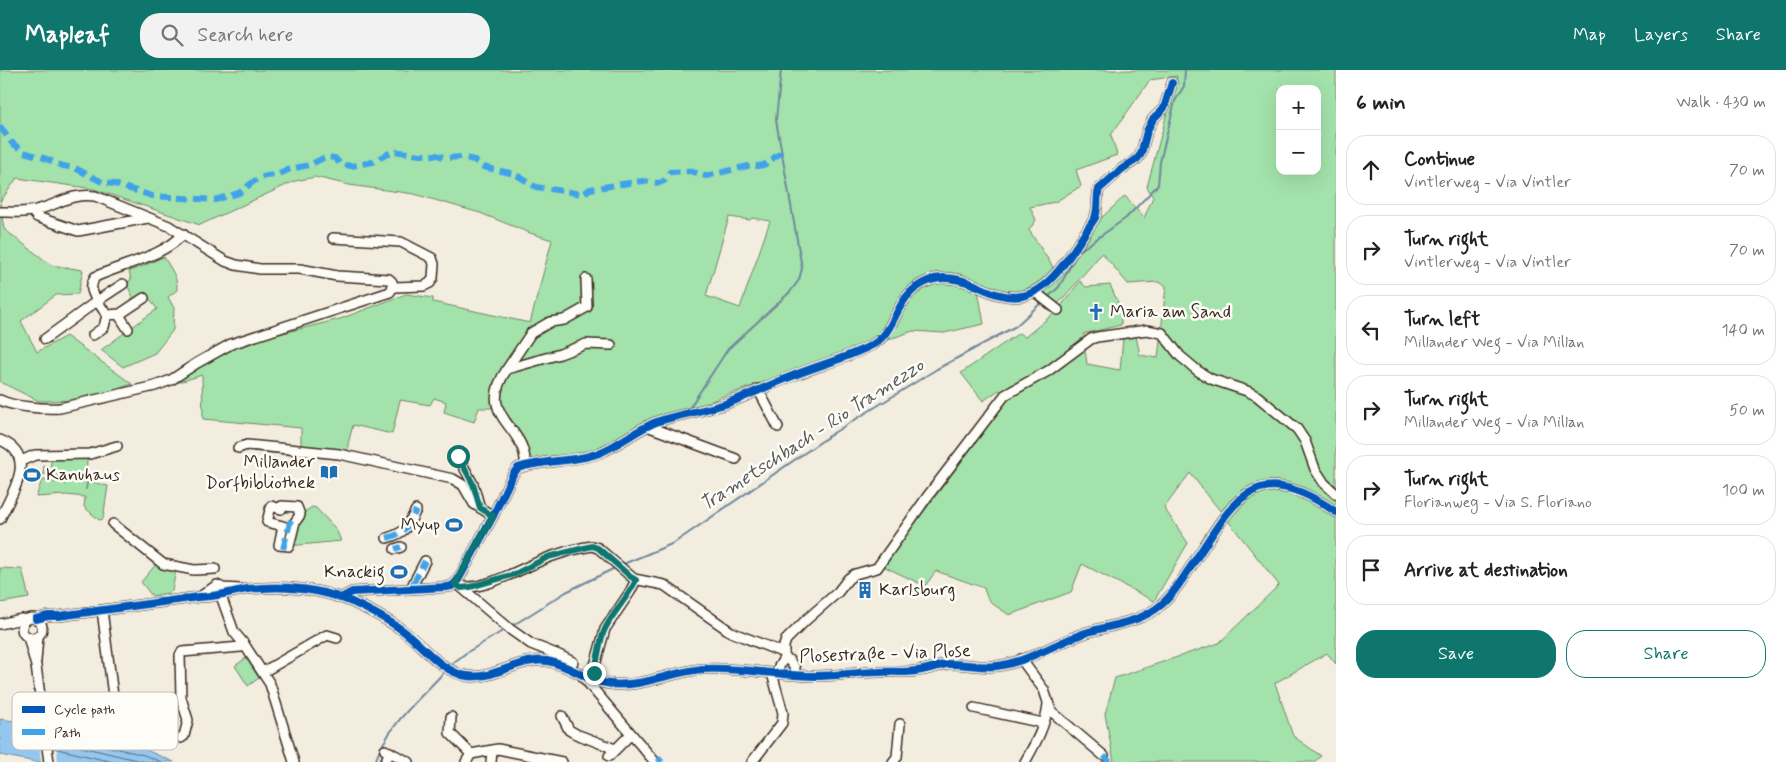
<!DOCTYPE html>
<meta charset="utf-8">
<style>
body{margin:0;font-family:Mynerve,sans-serif;background:#f2f2f2;color:#222}
.controls{position:absolute;right:15px;top:15px;display:grid;overflow:hidden;border-radius:10px;box-shadow:0 5px 20px #0002}
.controls button{width:45px;height:45px;display:grid;place-items:center;padding:0;border:0;border-bottom:1px solid #e0e0e0;background:#fff;color:#222;font:25px sans-serif}
.stop{position:absolute;width:15px;height:15px;margin:-11px;border:4px solid #0f766e;border-radius:50%;background:#fff}
.stop.end{background:#0f766e;border-color:#fff;box-shadow:0 1px 5px #0008}
.list{margin:0;padding:0;list-style:none}
h2{display:flex;justify-content:space-between;align-items:center;height:65px;margin:0;padding:0 20px;font-size:21px}
h2 small{font-size:16px;font-weight:400;color:#767676}
.list li{display:grid;grid-template-columns:32px 1fr auto;gap:15px;align-items:center;box-sizing:border-box;height:70px;margin:0 10px 10px;padding:0 10px;border:1px solid #e0e0e0;border-radius:20px}
.list b{display:block;font-size:19px;white-space:nowrap}
.list p{margin:0;font-size:16px;white-space:nowrap;color:#767676}
.list em{font-size:16px;font-style:normal;color:#767676}
.actions{display:flex;gap:10px;padding:15px 20px}
.actions a{flex:1;padding:11px 0;border:1px solid #0f766e;border-radius:20px;text-align:center;font-size:18px;color:#0f766e}
.actions .main{background:#0f766e;color:#fff}
.icon{flex:none;width:28px;height:28px;fill:none;stroke:currentColor;stroke-width:2;stroke-linecap:round;stroke-linejoin:round}
.map{position:relative;flex:none;width:1336px;height:692px;overflow:hidden}
header{display:flex;align-items:center;gap:30px;box-sizing:border-box;height:70px;padding:0 25px;background:#0f766e;color:#fff}
header strong{font-size:24px}
nav{display:flex;gap:28px;margin-inline-start:auto;font-size:18px}
.search{width:350px;height:45px;background:#f2f2f2;display:flex;align-items:center;gap:12px;box-sizing:border-box;padding:0 18px;border-radius:20px;color:#767676;font-size:19px}
main{display:flex}
aside{flex:1;background:#fff}
.map>svg:first-child{display:block}
</style>
<header>
<strong>Mapleaf</strong>
<div class="search"><svg class="icon" aria-label="search" viewBox="0 0 24 24"><circle cx="10" cy="10" r="6"/><path d="M15 15l6 6"/></svg>Search here</div>
<nav><a>Map</a><a>Layers</a><a>Share</a></nav>
</header>
<main>
<div class="map">
<svg width="1336" height="692" viewBox="0 0 1336 692">
<rect width="100%" height="100%" fill="#f3ede0"/>
<filter id="ink" filterUnits="userSpaceOnUse"><feTurbulence type="fractalNoise" baseFrequency=".02" numOctaves="2"/><feDisplacementMap in="SourceGraphic" scale="10" xChannelSelector="R" yChannelSelector="G"/><feConvolveMatrix kernelMatrix="1 2 1 2 8 2 1 2 1" color-interpolation-filters="sRGB"/></filter>
<g filter="url(#ink)">
<!-- green -->
<g fill="#a3e2aa" stroke="#6f8664" fill-rule="evenodd">
<path d="M 0,0 L 1336,0 L 1336,594 L 1327,583 L 1275,613 L 1293,666 L 1321,686 L 1314,692 L 1114,692 L 1105,644 L 1115,608 L 1219,573 L 1279,515 L 1190,403 L 1164,438 L 1188,473 L 1154,531 L 1082,494 L 1071,522 L 1009,545 C 996,535 987,534 984,518 L 936,501 L 925,516 L 883,496 L 1010,327 L 999,320 L 983,331 L 961,303 L 1019,263 L 1025,267 L 1058,240 L 1080,211 L 1086,217 L 1110,215 L 1121,239 L 1121,255 L 1083,264 L 1089,275 L 1085,280 L 1087,294 L 1120,300 L 1123,268 L 1136,266 L 1140,285 L 1158,288 L 1166,216 L 1158,212 L 1128,214 L 1102,183 L 1058,234 L 1041,221 L 1099,150 L 1125,126 L 1144,148 L 1153,127 L 1147,117 L 1177,6 L 1150,10 L 1111,65 L 1117,85 L 1076,100 L 1081,116 L 1055,132 L 1030,137 L 1036,150 L 1029,160 L 1053,197 L 1052,203 L 1033,220 L 1013,224 L 978,220 L 984,254 L 944,263 L 913,261 L 721,327 L 595,381 L 530,392 L 526,378 L 500,338 L 479,338 L 474,352 L 444,342 L 446,332 L 434,328 L 430,335 L 400,330 L 392,364 L 353,355 L 348,374 L 348,384 L 301,378 L 301,358 L 203,349 L 202,305 L 160,318 L 247,272 L 340,249 L 406,224 L 433,228 L 433,232 L 530,253 L 552,170 L 530,163 L 480,143 L 414,124 L 349,115 L 315,107 L 295,111 L 200,155 L 94,119 L 17,108 L 0,132 ZM 1280,19 L 1317,19 L 1317,101 L 1280,101 ZM 729,147 L 750,150 L 752,148 L 770,151 L 740,238 L 706,226 Z"/>
<path d="M 0,133 L 4,159 L 51,195 L 83,200 L 78,224 L 56,225 L 21,251 L 37,282 L 66,266 L 132,314 L 86,330 L 39,331 L 0,312 Z"/>
<path d="M 164,187 C 170,198 178,206 177,220 L 168,227 L 174,238 L 173,260 L 155,283 L 123,297 L 101,280 L 157,239 L 145,222 L 134,229 L 126,213 L 131,210 L 129,201 C 142,198 152,191 164,187 Z"/>
<path d="M 52,388 L 87,389 L 86,420 L 88,411 L 108,416 L 103,449 L 99,450 L 84,437 L 85,427 L 66,425 L 36,427 L 42,410 L 66,414 L 67,408 L 43,404 L 44,396 L 50,397 Z"/>
<path d="M 312,437 L 316,438 L 336,459 L 341,471 L 289,476 L 300,445 Z"/>
<path d="M 157,493 L 176,500 L 172,521 L 168,523 L 152,526 L 141,512 Z"/>
<path d="M 0,498 L 22,499 L 29,528 L 0,533 Z"/>
<path d="M 246,588 L 259,608 L 248,616 L 235,596 Z"/>
</g>
<!-- water -->
<path fill="#93c7f0" stroke="#70889c" d="M 0,649 L 30,653 L 146,680 L 174,692 L 36,692 L 0,685 Z"/>
<!-- pier -->
<path fill="#f3ede0" d="M 37,652 L 55,656 L 58,692 L 41,692 Z"/>
<g fill="none" stroke-linecap="round" stroke-linejoin="round">
<!-- shore -->
<g stroke="#5e6972" stroke-width="1">
<path d="M 51,663 L 144,685 L 161,692"/>
<path d="M 52,670 L 145,692"/>
<path d="M 53,678 L 113,692"/>
</g>
<!-- stream -->
<g stroke="#70889c" stroke-width="2">
<path d="M 1047,228 L 1059,217 L 1078,182 L 1126,148 L 1158,115 L 1160,92 L 1175,31 L 1184,16 L 1185,0"/>
<path d="M 690,337 L 728,279 L 790,222 L 799,210 L 802,198 L 776,50 L 781,0"/>
<path d="M 621,495 L 674,473 L 835,362 L 937,299 L 1016,256 L 1042,232"/>
<path d="M 512,556 L 566,522 L 617,497"/>
<path d="M 449,596 L 466,583 L 506,559"/>
<path d="M 375,692 C 388,654 420,629 446,600"/>
</g>
<!-- minor casing -->
<g stroke="#3b2a1e" stroke-width="12">
<g id="minor">
<path d="M 32,141 L 37,147 L 78,161 L 148,148"/>
<path d="M 0,142 C 10,142 21,143 31,141 C 56,137 67,123 95,126 L 169,156 L 225,191 L 236,195 L 260,199 L 300,199 L 337,206 L 389,209 L 392,212 L 393,217 L 390,222 L 231,274 L 197,293 L 171,310 L 155,316 L 60,338 C 45,339 13,337 0,330"/>
<path d="M 333,168 L 401,172 L 432,188 L 434,194 L 433,208 L 430,213 L 424,216 L 393,217"/>
<path d="M 123,214 L 97,231 C 92,222 89,217 95,207 C 120,195 165,186 183,164"/>
<path d="M 1035,222 L 1058,240"/>
<path d="M 119,245 L 128,259"/>
<path d="M 93,265 L 104,257 L 107,245"/>
<path d="M 45,269 L 97,231 L 107,245 L 120,244 L 144,228"/>
<path d="M 507,299 L 531,263 L 550,252 L 564,250 L 587,237 L 586,209"/>
<path d="M 758,319 L 778,357"/>
<path d="M 647,356 L 736,389"/>
<path d="M 0,370 C 39,385 12,423 0,449"/>
<path d="M 238,378 L 247,375 L 339,384 L 453,409 L 463,415 L 474,434 L 493,446"/>
<path d="M 458,386 L 473,414 L 480,438"/>
<path d="M 21,391 L 35,385 L 90,384 L 117,376"/>
<path d="M 525,396 C 528,355 474,348 507,299 L 560,284 L 586,274 L 611,275"/>
<path d="M 271,436 L 281,439 L 282,436 L 297,437 L 300,445 L 295,452 L 289,476 L 279,475 L 283,456 L 267,452 Z"/>
<path d="M 113,454 L 163,494 L 194,500 L 215,499"/>
<path d="M 387,468 C 406,463 408,456 416,440"/>
<path d="M 395,479 L 401,477"/>
<path d="M 413,514 L 425,491"/>
<path d="M 455,514 C 475,527 529,494 550,487 C 564,482 578,478 592,476 L 598,478 L 634,509 L 664,515 L 731,562 L 784,583"/>
<path d="M 461,517 L 511,560 L 531,574 L 559,585 L 573,592"/>
<path d="M 221,526 L 234,562 L 244,574 L 270,614 L 294,692"/>
<path d="M 200,527 L 217,515 L 223,518 L 240,519"/>
<path d="M 341,528 L 352,522 L 447,517 L 452,516 L 458,510 L 493,446 L 513,404 L 518,398 C 544,389 573,393 599,383 C 620,375 638,358 659,351 C 681,344 703,341 725,334 C 748,326 771,314 795,305 C 820,295 847,288 872,275 C 899,260 893,225 928,211 C 943,205 960,209 975,215 C 990,222 1005,229 1022,226 C 1054,220 1078,172 1095,148 C 1099,136 1096,128 1099,119 L 1122,99 L 1137,89 L 1141,84 L 1147,61 L 1153,49 L 1164,38 L 1172,13"/>
<path d="M 102,540 L 116,649"/>
<circle cx="32" cy="558" r="10"/>
<path d="M 36,549 L 48,546 L 59,546 L 199,527 C 218,527 230,522 248,519 C 284,515 319,518 352,532 C 369,540 387,549 402,560 C 423,575 441,602 467,606 C 495,610 519,587 547,591 C 570,595 588,612 611,614 C 641,618 673,601 704,599 C 741,597 779,606 816,606 C 837,606 858,602 879,602 C 891,601 905,603 916,601 C 927,600 937,596 947,594 C 964,593 980,598 997,596 C 1028,592 1056,573 1085,563 C 1110,555 1140,553 1161,535 C 1172,526 1180,513 1188,501 C 1234,433 1250,384 1336,442"/>
<path d="M 0,554 L 21,549 L 26,550"/>
<path d="M 28,567 L 36,596 L 49,692"/>
<path d="M 784,588 L 789,590 L 795,598"/>
<path d="M 1021,589 L 1044,620 L 1051,641 L 1104,686"/>
<path d="M 36,591 L 38,566"/>
<path d="M 263,602 L 327,565 L 337,568"/>
<path d="M 583,607 L 655,692"/>
<path d="M 591,610 L 605,559 L 630,522 L 636,510"/>
<path d="M 974,638 L 1043,653"/>
<path d="M 562,646 L 569,660 L 576,664 L 615,679"/>
<path d="M 451,647 L 450,663 L 471,684"/>
<path d="M 181,668 L 184,666 L 188,650 L 181,628 L 180,585 L 182,582 L 241,577 L 244,574"/>
<path d="M 385,680 L 409,692"/>
<path d="M 609,686 L 631,664"/>
<path d="M 385,692 L 390,682"/>
<path d="M 466,692 L 471,684 L 498,679 L 562,692"/>
<path d="M 491,692 L 492,681"/>
<path d="M 752,692 L 782,653 L 783,643 L 773,607 L 784,588 L 784,576 L 786,570 L 806,550 L 838,522 L 848,509 L 855,504 L 877,498 L 927,427 L 1005,325 L 1048,301 L 1091,269 L 1097,267 L 1147,260 L 1162,263 L 1180,286 L 1198,301 L 1211,309 L 1247,321 L 1257,326 L 1297,359 L 1305,371 L 1315,399 L 1324,413 L 1336,424"/>
<path d="M 893,692 L 897,687 L 900,654"/>
<path d="M 1025,692 C 1035,674 1046,655 1048,634"/>
</g>
</g>
<!-- minor -->
<use href="#minor" stroke="#fdfcf7" stroke-width="9"/>
<!-- quiet -->
<g stroke="#3fa3ea" stroke-width="6" stroke-dasharray="12 6" stroke-linecap="butt">
<path d="M 0,56 L 11,72 L 24,82 L 44,88 L 63,96 L 75,98 L 104,113 L 114,114 L 152,126 L 215,130 L 239,123 L 257,109 L 266,106 L 277,105 L 290,99 L 310,95 L 325,87 L 335,88 L 340,94 L 351,96 L 373,92 L 393,81 L 421,85 L 437,85 L 447,88 L 461,87 L 474,90 L 483,97 L 515,104 L 536,117 L 583,124 L 590,119 L 642,111 L 659,113 L 664,111 L 670,102 L 690,101 L 706,106 L 752,95 C 768,100 771,85 785,82"/>
<path d="M 387,468 C 406,463 408,456 416,440"/>
<path d="M 283,479 L 291,449"/>
<path d="M 395,479 L 401,477"/>
<path d="M 413,514 L 425,491"/>
<path d="M 1104,686 L 1110,692"/>
<path d="M 658,688 L 662,692"/>
</g>
<!-- cycleway casing -->
<g stroke="#fdfcf7" stroke-width="11">
<g id="cycleway">
<path d="M 341,528 L 352,522 L 447,517 L 452,516 L 458,510 L 493,446 L 513,404 L 518,398 C 544,389 573,393 599,383 C 620,375 638,358 659,351 C 681,344 703,341 725,334 C 748,326 771,314 795,305 C 820,295 847,288 872,275 C 899,260 893,225 928,211 C 943,205 960,209 975,215 C 990,222 1005,229 1022,226 C 1054,220 1078,172 1095,148 C 1099,136 1096,128 1099,119 L 1122,99 L 1137,89 L 1141,84 L 1147,61 L 1153,49 L 1164,38 L 1172,13"/>
<path d="M 36,549 L 48,546 L 59,546 L 199,527 C 218,527 230,522 248,519 C 284,515 319,518 352,532 C 369,540 387,549 402,560 C 423,575 441,602 467,606 C 495,610 519,587 547,591 C 570,595 588,612 611,614 C 641,618 673,601 704,599 C 741,597 779,606 816,606 C 837,606 858,602 879,602 C 891,601 905,603 916,601 C 927,600 937,596 947,594 C 964,593 980,598 997,596 C 1028,592 1056,573 1085,563 C 1110,555 1140,553 1161,535 C 1172,526 1180,513 1188,501 C 1234,433 1250,384 1336,442"/>
</g>
</g>
<!-- cycleway -->
<use href="#cycleway" stroke="#0057b8" stroke-width="8"/>
</g>
</g>
<g fill="none" stroke-linecap="round" stroke-linejoin="round" filter="url(#ink)">
<!-- route -->
<path stroke="#0f766e" stroke-width="6" d="M 458,386 L 473,414 L 480,438 L 493,446 L 455,514 L 461,518 L 470,517 L 515,504 L 548,487 L 592,476 L 598,478 L 631,507 L 636,510 C 628,528 612,543 604,561 C 599,574 598,589 594,603"/>
</g>
<!-- icons -->
<defs>
<g id="church-bare" transform="scale(1.35)"><path d="M-1.2-6h2.4v3.5h3.3v2.4h-3.3V6h-2.4V-.1h-3.3v-2.4h3.3Z" fill="#1f6fb2" stroke="#fdfcf7" stroke-width="2.5" paint-order="stroke"/></g>
<g id="library-bare" transform="scale(1.35)"><path d="M-6-4Q-3-5.5-.7-3.5V5Q-3 3-6 4ZM6-4Q3-5.5 .7-3.5V5Q3 3 6 4Z" fill="#1f6fb2" stroke="#fdfcf7" stroke-width="2.5" paint-order="stroke"/></g>
<g id="stadium-bare" transform="scale(1.35)"><path d="M0-5a6.5 5 0 1 0 0 10a6.5 5 0 1 0 0-10ZM-3.5-1.8h7v3.6h-7Z" fill="#1f6fb2" stroke="#fdfcf7" stroke-width="2.5" paint-order="stroke"/></g>
<g id="building-bare" transform="scale(1.35)"><path d="M-4-6H4V6H1V3H-1V6H-4ZM-2.5-4.3h1.7v1.8h-1.7ZM.8-4.3h1.7v1.8H.8ZM-2.5-1h1.7V.8h-1.7ZM.8-1h1.7V.8H.8Z" fill="#1f6fb2" stroke="#fdfcf7" stroke-width="2.5" paint-order="stroke"/></g>
</defs>
<g fill-rule="evenodd">
<use href="#church-bare" x="1096" y="242"/>
<use href="#library-bare" x="329" y="402"/>
<use href="#stadium-bare" x="32" y="405"/>
<use href="#stadium-bare" x="454" y="455"/>
<use href="#stadium-bare" x="399" y="502"/>
<use href="#building-bare" x="865" y="520"/>
</g>
<g text-anchor="middle" dominant-baseline="central" stroke-width="5" stroke-linejoin="round" paint-order="stroke">
<!-- poi labels -->
<g font-size="18" fill="#3b2a1e" stroke="#fdfcf7" text-anchor="start">
<text x="1110" y="242">Maria am Sand</text>
<text x="315" y="392" text-anchor="end">Millander<tspan x="315" dy="21">Dorfbibliothek</tspan></text>
<text x="46" y="405">Kanuhaus</text>
<text x="440" y="455" text-anchor="end">Myup</text>
<text x="385" y="502" text-anchor="end">Knackig</text>
<text x="879" y="520">Karlsburg</text>
</g>
<!-- street labels -->
<g font-size="18" fill="#3b2a1e" stroke="#fdfcf7">
<text transform="translate(885 584) rotate(-2)">Plosestraße - Via Plose</text>
</g>
<!-- water labels -->
<g font-size="19" font-style="italic" fill="#55595d" stroke="#fdfcf7">
<text transform="translate(812 365) rotate(-33)">Trametschbach - Rio Tramezzo</text>
</g>
</g>
<!-- legend -->
<rect x="12" y="622" width="166" height="58" rx="8" fill="#fdfcf7" stroke="#c3bdb6" stroke-width="1"/>
<rect x="22" y="636" width="23" height="7" fill="#0057b8"/>
<rect x="22" y="659" width="23" height="6" fill="#3fa3ea"/>
<g font-size="14" fill="#3b2a1e">
<text x="54" y="644">Cycle path</text>
<text x="54" y="667">Path</text>
</g>
</svg>
<div class="controls">
<button>+</button>
<button>−</button>
</div>
<div class="stop" style="left:458px;top:386px"></div>
<div class="stop end" style="left:594px;top:603px"></div>
</div>
<aside>
<h2>6 min<small>Walk · 430 m</small></h2>
<ul class="list">
<li><svg class="icon" aria-label="ahead" viewBox="0 0 24 24"><path d="M12 20V5M6 11l6-6 6 6"/></svg><div><b>Continue</b><p>Vintlerweg - Via Vintler</p></div><em>70 m</em></li>
<li><svg class="icon" aria-label="right" viewBox="0 0 24 24"><path d="M7 20v-9h11M14 6l5 5-5 5"/></svg><div><b>Turn right</b><p>Vintlerweg - Via Vintler</p></div><em>70 m</em></li>
<li><svg class="icon" aria-label="left" viewBox="0 0 24 24"><path d="M17 20v-9H6M10 6l-5 5 5 5"/></svg><div><b>Turn left</b><p>Millander Weg - Via Millan</p></div><em>140 m</em></li>
<li><svg class="icon" aria-label="right" viewBox="0 0 24 24"><path d="M7 20v-9h11M14 6l5 5-5 5"/></svg><div><b>Turn right</b><p>Millander Weg - Via Millan</p></div><em>50 m</em></li>
<li><svg class="icon" aria-label="right" viewBox="0 0 24 24"><path d="M7 20v-9h11M14 6l5 5-5 5"/></svg><div><b>Turn right</b><p>Florianweg - Via S. Floriano</p></div><em>100 m</em></li>
<li><svg class="icon" aria-label="arrive" viewBox="0 0 24 24"><path d="M6 21V4h12l-3 4 3 4H6"/></svg><div><b>Arrive at destination</b></div></li>
</ul>
<div class="actions"><a class="main">Save</a><a>Share</a></div>
</aside>
</main>
